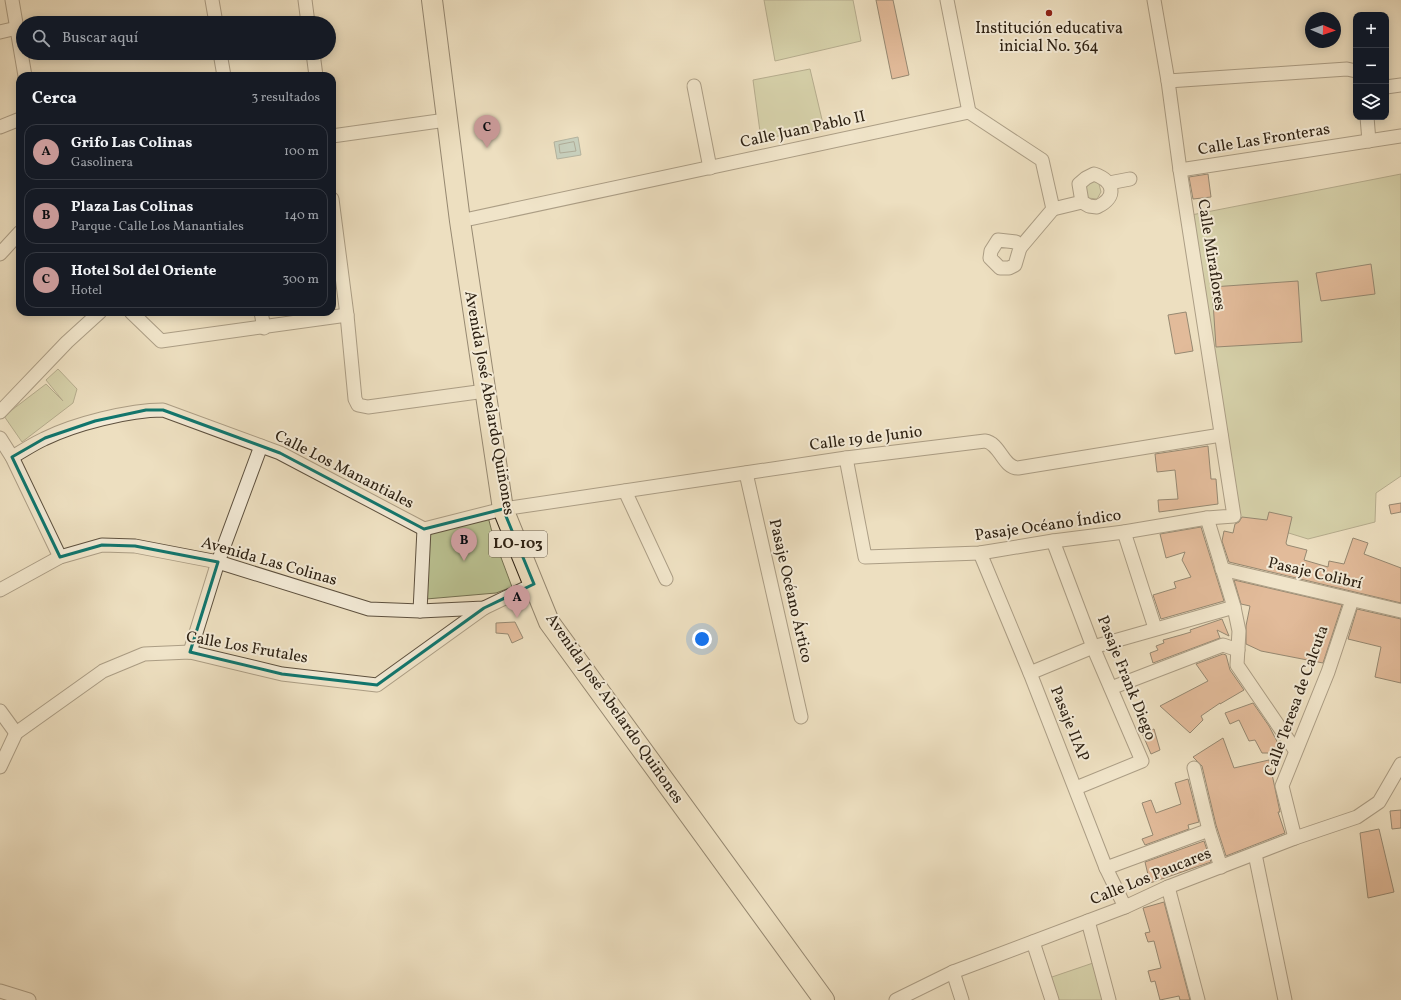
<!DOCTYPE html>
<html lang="es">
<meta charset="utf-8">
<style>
body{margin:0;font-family:Vollkorn,serif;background:#20242c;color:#f1f3f6}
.controls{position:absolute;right:12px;top:12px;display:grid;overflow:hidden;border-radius:8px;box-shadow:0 2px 10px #0003}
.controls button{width:36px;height:36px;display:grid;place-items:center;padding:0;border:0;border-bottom:1px solid #363941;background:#171b24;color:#f1f3f6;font:20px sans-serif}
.compass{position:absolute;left:1305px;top:12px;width:36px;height:36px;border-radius:50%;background:#171b24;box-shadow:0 2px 10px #0003;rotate:92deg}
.you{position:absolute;left:702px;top:639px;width:14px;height:14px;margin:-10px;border:3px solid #fff;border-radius:50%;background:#1a73e8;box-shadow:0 0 0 6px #1a73e833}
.badge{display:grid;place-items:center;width:26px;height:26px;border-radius:50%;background:#c59692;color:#111;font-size:13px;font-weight:700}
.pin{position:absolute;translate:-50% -33px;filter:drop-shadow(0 1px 2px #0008)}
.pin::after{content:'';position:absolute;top:21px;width:14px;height:12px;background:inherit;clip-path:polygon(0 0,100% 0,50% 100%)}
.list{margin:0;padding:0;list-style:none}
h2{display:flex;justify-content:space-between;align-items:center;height:52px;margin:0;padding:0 16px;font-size:17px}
h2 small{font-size:13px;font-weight:400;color:#9ea1a6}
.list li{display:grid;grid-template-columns:26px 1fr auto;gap:12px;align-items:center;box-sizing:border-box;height:56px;margin:0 8px 8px;padding:0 8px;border:1px solid #363941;border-radius:12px}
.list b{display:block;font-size:15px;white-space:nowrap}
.list p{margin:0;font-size:13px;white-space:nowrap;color:#9ea1a6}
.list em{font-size:13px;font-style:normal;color:#9ea1a6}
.icon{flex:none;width:22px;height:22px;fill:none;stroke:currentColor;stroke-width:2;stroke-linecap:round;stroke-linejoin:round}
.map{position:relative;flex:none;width:1401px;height:1000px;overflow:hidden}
.search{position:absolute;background:#171b24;box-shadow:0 2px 10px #0003;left:16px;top:16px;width:320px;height:44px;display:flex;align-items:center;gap:10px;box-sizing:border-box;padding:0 14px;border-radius:22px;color:#9ea1a6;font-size:15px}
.panel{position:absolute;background:#171b24;box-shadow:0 2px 10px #0003;left:16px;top:72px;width:320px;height:244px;border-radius:12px}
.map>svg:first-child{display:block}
</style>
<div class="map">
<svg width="1401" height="1000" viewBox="0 0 1401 1000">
<rect width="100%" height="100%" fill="#eddfc0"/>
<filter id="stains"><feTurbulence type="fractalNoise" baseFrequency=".005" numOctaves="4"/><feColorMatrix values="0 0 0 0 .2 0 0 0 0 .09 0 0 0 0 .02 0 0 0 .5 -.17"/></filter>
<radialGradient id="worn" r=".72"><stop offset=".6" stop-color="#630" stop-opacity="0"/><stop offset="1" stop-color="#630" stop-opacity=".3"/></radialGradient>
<!-- green -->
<g fill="#bac191" stroke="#747152">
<path d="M 764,0 L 853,0 L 861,41 L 775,61 Z"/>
<path d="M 810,69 L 824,128 L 761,139 L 753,80 Z"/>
<path d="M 1401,174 L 1401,476 L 1376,493 L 1375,522 L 1308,539 L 1234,516 L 1181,217 Z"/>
<path d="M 1093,181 L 1099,184 L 1101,192 L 1097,199 L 1088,198 L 1085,185 Z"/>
<path d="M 58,369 L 77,389 L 73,403 L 22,442 L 4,416 L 46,384 L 63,401 L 46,380 Z"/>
<path d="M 486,509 L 493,536 L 512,587 L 496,593 L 426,599 L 428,525 Z"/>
<path d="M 1096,962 L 1106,1000 L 1056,1000 L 1049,978 Z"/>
</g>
<!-- water -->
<path fill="#9abcb8" stroke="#6e7e76" d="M 578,137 L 581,155 L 557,159 L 554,142 Z"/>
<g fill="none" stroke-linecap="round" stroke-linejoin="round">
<!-- shore -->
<path stroke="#646e66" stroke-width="1" d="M 574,142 L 576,151 L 560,153 L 559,145 Z"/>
</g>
<!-- building -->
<g fill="#d5916d" stroke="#2d2113">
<path d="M 876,0 L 893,0 L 909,75 L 892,79 Z"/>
<path d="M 1208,174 L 1211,197 L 1193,199 L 1189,177 Z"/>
<path d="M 1371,264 L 1375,294 L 1321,301 L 1316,273 Z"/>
<path d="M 1298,281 L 1302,342 L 1216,347 L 1212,287 Z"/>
<path d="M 1186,312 L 1193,351 L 1175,354 L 1168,315 Z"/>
<path d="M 1208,446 L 1211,479 L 1216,479 L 1218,504 L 1159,512 L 1158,500 L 1178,499 L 1175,470 L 1157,472 L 1155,454 Z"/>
<path d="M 1401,503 L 1401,512 L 1391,514 L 1389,505 Z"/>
<path d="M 1269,512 L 1292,517 L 1286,543 L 1287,545 L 1307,550 L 1304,560 L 1328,567 L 1329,561 L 1344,564 L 1353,538 L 1368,543 L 1364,554 L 1401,568 L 1401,603 L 1229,562 L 1222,541 L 1224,531 L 1233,533 L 1235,524 L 1239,522 L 1242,517 L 1267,520 Z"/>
<path d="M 1201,527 L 1224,601 L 1161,619 L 1153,595 L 1176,588 L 1174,582 L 1191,577 L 1182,560 L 1185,552 L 1166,558 L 1160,534 Z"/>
<path d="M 1234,580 L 1342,605 L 1323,663 L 1261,651 L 1246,644 L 1246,626 L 1250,606 L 1241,604 Z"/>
<path d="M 1357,609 L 1401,619 L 1401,683 L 1375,677 L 1381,647 L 1348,639 Z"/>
<path d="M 1222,619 L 1229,636 L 1217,630 L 1220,638 L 1153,663 L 1150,653 L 1158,650 L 1156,646 L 1164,643 L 1163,640 L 1181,635 L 1191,632 L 1190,630 Z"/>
<path d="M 515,622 L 523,638 L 512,643 L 508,634 L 496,633 L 496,623 Z"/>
<path d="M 1223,654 L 1226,655 L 1230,670 L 1244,690 L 1220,704 L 1220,703 L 1201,716 L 1203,720 L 1190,733 L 1160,706 L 1208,681 L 1196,664 Z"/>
<path d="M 1253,703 L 1269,726 L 1283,753 L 1262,753 L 1255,740 L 1249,741 L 1239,720 L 1230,724 L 1225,713 Z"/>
<path d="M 1154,729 L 1160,750 L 1151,754 L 1142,733 Z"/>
<path d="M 1223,738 L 1234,768 L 1269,760 L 1280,812 L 1278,812 L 1285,833 L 1226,856 L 1216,825 L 1202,766 L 1193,757 Z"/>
<path d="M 1188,779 L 1199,822 L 1188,825 L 1189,829 L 1145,845 L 1142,839 L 1153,835 L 1142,803 L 1151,800 L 1156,813 L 1181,804 L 1175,783 Z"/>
<path d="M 1401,810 L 1401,828 L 1392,829 L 1390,811 Z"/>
<path d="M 1379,829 L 1394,892 L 1368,898 L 1360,833 Z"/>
<path d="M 1204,841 L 1211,862 L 1150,883 L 1145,862 Z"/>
<path d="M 1164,902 L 1190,1000 L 1180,1000 L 1179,996 L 1160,1000 L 1155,981 L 1151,982 L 1148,971 L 1161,968 L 1154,941 L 1148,942 L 1145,933 L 1150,932 L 1143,908 Z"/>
</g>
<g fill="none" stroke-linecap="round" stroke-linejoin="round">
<!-- street casing -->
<g stroke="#5d503e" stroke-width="15">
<g id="street">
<path d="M 12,0 L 25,76"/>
<path d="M 212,0 L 216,23"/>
<path d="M 305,0 L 308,23"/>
<path d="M 947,0 L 969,112"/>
<path d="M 0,32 L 17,28"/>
<path d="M 220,53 L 224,76"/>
<path d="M 313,53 L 316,76"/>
<path d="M 1168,81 L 1347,69 L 1356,71"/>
<path d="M 694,86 L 710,168"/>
<path d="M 1386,87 L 1401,85"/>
<path d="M 1367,117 L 1369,141"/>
<path d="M 0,127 L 20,119"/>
<path d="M 332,136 L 446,120"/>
<path d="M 1180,170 L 1401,136"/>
<path d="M 1109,183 L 1130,179"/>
<path d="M 332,199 L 347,315 L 355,399 L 358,405 L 368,407 L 485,391"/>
<path d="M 1053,209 L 1082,202 L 1089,206 L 1097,207 C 1118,197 1114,181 1094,174 L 1086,178 L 1079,184 L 1082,202"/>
<path d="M 460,221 L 969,112 L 1042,160 L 1053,209 L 1020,248"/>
<path d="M 998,240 L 1016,242 L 1020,248 L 1015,265 L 1009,268 L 1000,268 L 990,258 L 991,251 Z"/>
<path d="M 0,254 L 20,232"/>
<path d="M 131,312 L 161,341 L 347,315"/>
<path d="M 261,312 L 264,328"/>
<path d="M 0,412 L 67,342 L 100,312"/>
<path d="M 0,438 L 12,457 L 60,557"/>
<path d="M 12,457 C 23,451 33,444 44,439 C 74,424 129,410 163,410 L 280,453 L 424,529 L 503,509 L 846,458 L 985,441 C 1000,443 1003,468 1018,468 L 1221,435"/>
<path d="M 846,458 L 865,557 L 980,553 L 1053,541 L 1124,532 L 1207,518 L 1234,516 L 1180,170 L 1168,81 L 1154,0"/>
<path d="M 746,473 L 801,717"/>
<path d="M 625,491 L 666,579"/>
<path d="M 1207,518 L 1234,607 L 1239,631 L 1237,665 L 1295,750"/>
<path d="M 1124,532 L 1155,628"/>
<path d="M 1053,541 L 1093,647 L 1142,761 L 1076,788"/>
<path d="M 980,553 L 1030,673 L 1106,868 L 1125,907"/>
<path d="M 1222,569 L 1401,611"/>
<path d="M 0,590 L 60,557 L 102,545 L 135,546 L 218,562 L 369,609 L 420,611 L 484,608 L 534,584"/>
<path d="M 420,611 L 424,529"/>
<path d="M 190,652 L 218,562 L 261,446"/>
<path d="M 1030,673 L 1093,647 L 1234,607"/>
<path d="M 1111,688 L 1223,645 L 1238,650"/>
<path d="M 0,711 L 16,733"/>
<path d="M 0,767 L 16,733 L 103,671 L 144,654 L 190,652 L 282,674 L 377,685 L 484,608"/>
<path d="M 1194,768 L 1209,830 L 1221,867"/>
<path d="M 1295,838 L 1282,786 L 1328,672 L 1352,600"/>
<path d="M 1255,854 L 1285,1000"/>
<path d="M 1106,868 L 1209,830"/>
<path d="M 1168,887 L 1198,1000"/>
<path d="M 1088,921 L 1109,1000"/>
<path d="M 1033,942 L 1052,1000"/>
<path d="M 953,972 L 962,1000"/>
<path d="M 0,991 L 29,1000"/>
<path d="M 896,1000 L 953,972 L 1125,907 L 1168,887 L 1295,838 L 1357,817 L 1379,802 L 1401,764"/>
</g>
</g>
<!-- primary casing -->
<g stroke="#2d2113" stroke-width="22">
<path id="primary" d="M 432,0 L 460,221 L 503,509 L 549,622 L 824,1000"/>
</g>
<!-- street -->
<use href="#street" stroke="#f3ead6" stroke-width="13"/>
<!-- primary -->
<use href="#primary" stroke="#eddfc0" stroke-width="20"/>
</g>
<!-- marked area -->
<path d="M0 0H1401V1000H0ZM 146,410 L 163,410 L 280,453 L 424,529 L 503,509 L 534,584 L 484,608 L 377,685 L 282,674 L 190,652 L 218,562 L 135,546 L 102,545 L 60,557 L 12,457 L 45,438 L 95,421 Z" fill="#eddfc0" fill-opacity=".55" fill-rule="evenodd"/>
<path fill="none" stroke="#0f766e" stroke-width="3" stroke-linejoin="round" d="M 146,410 L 163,410 L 280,453 L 424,529 L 503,509 L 534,584 L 484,608 L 377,685 L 282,674 L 190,652 L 218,562 L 135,546 L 102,545 L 60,557 L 12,457 L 45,438 L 95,421 Z"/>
<!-- markers -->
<circle fill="#8f2418" stroke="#f3ead6" stroke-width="1.5" cx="1049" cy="13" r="4"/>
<g text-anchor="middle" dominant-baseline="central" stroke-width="4" stroke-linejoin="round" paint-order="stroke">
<!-- shield labels -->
<rect fill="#f3ead6" stroke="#685d4e" stroke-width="1" x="489" y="531" width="58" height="26" rx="3"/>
<g font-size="15" font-weight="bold" fill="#2d2113">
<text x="518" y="544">LO-103</text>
</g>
<!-- poi labels -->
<g font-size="16" fill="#2d2113" stroke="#f3ead6">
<text x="1049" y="29">Institución educativa<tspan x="1049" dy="18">inicial No. 364</tspan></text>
</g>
<!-- street labels -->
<g font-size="16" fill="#2d2113" stroke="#f3ead6">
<text transform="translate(803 130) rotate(-12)">Calle Juan Pablo II</text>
<text transform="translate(1264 140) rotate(-9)">Calle Las Fronteras</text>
<text transform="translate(1211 255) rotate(81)">Calle Miraflores</text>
<text transform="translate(489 403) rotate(80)">Avenida José Abelardo Quiñones</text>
<text transform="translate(866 439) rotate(-7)">Calle 19 de Junio</text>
<text transform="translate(344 470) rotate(27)">Calle Los Manantiales</text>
<text transform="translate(1048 526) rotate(-8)">Pasaje Océano Índico</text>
<text transform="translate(269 562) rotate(16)">Avenida Las Colinas</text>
<text transform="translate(1315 574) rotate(13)">Pasaje Colibrí</text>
<text transform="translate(790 591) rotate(77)">Pasaje Océano Ártico</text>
<text transform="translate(247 648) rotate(10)">Calle Los Frutales</text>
<text transform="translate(1126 678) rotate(68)">Pasaje Frank Diego</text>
<text transform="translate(1297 701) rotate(-70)">Calle Teresa de Calcuta</text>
<text transform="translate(614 709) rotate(55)">Avenida José Abelardo Quiñones</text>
<text transform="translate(1069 724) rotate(68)">Pasaje IIAP</text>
<text transform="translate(1151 877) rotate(-22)">Calle Los Paucares</text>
</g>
</g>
<rect width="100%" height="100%" filter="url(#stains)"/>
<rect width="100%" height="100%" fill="url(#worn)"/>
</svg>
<div class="controls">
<button>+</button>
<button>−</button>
<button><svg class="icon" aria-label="layers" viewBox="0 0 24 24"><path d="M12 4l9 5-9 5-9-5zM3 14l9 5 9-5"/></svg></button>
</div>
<svg class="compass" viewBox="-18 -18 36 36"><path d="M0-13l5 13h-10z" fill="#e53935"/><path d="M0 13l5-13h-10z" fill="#9ea1a6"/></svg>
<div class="you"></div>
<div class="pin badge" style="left:517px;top:618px">A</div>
<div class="pin badge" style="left:464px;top:561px">B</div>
<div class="pin badge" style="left:487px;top:148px">C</div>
<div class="search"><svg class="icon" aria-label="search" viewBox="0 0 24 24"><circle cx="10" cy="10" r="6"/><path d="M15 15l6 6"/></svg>Buscar aquí</div>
<section class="panel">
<h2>Cerca<small>3 resultados</small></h2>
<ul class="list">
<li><span class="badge">A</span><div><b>Grifo Las Colinas</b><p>Gasolinera</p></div><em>100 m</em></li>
<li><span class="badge">B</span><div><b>Plaza Las Colinas</b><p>Parque · Calle Los Manantiales</p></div><em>140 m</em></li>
<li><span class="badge">C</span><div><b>Hotel Sol del Oriente</b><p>Hotel</p></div><em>300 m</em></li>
</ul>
</section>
</div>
